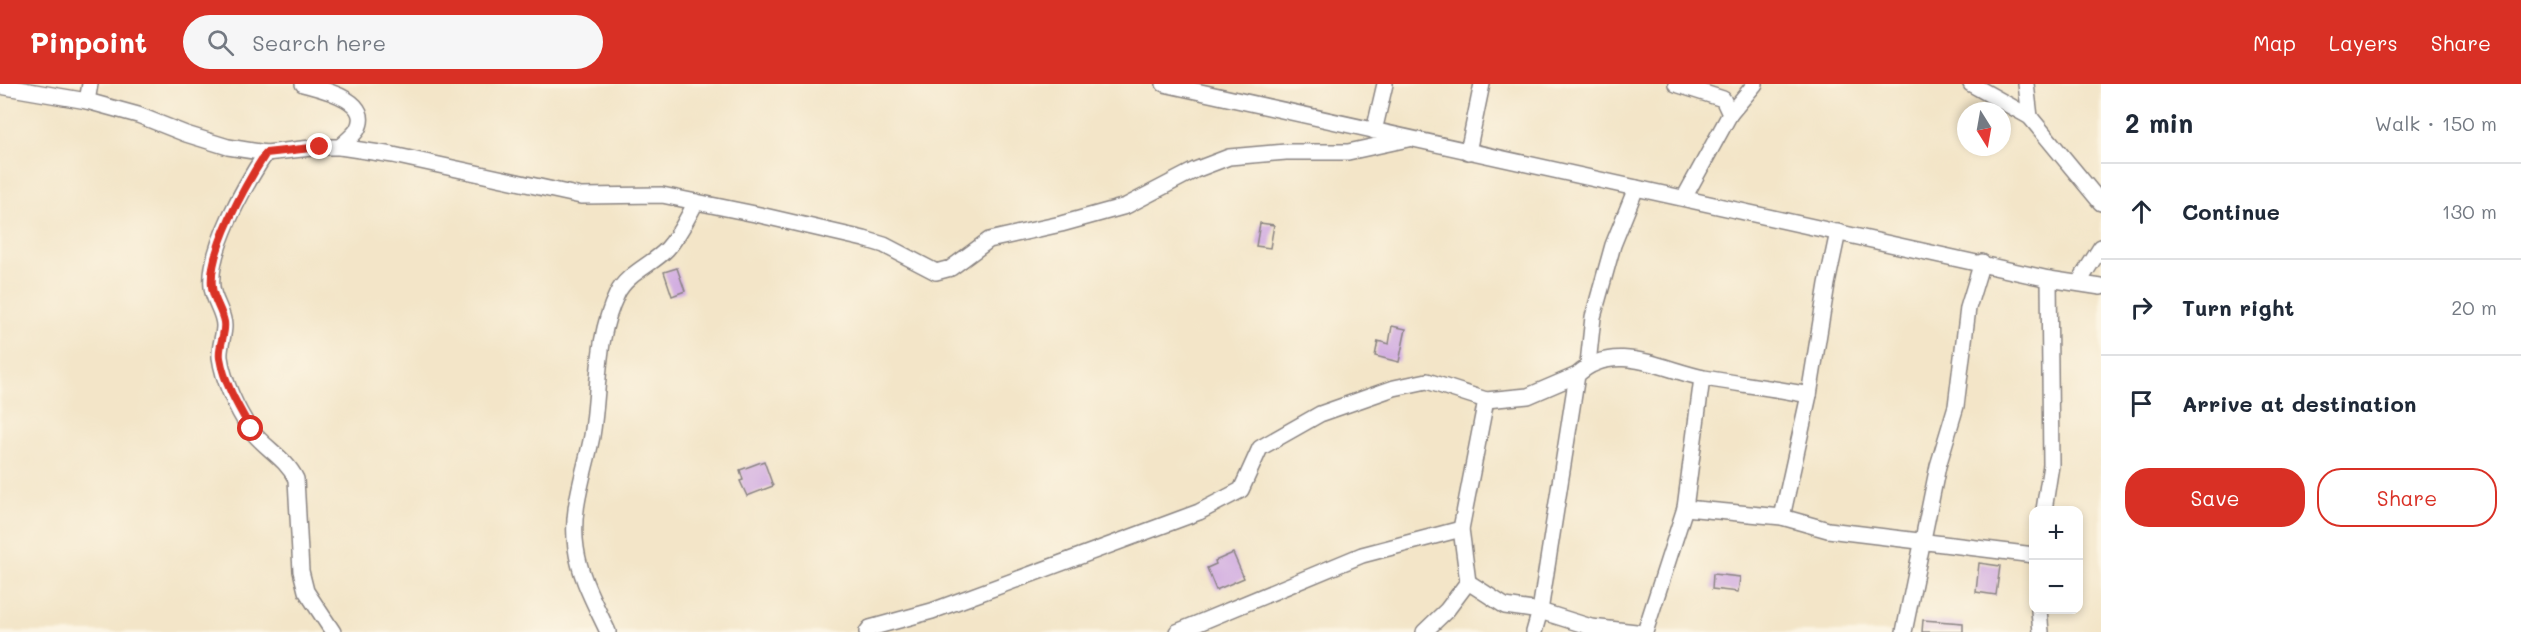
<!DOCTYPE html>
<meta charset="utf-8">
<style>
body{margin:0;font-family:Mali,sans-serif;background:#f6f6f7;color:#1f2937}
.controls{position:absolute;right:18px;bottom:18px;display:grid;overflow:hidden;border-radius:12px;box-shadow:0 3px 9px #0003}
.controls button{width:54px;height:54px;display:grid;place-items:center;padding:0;border:0;border-bottom:2px solid #e0e1e3;background:#fff;color:#1f2937;font:30px sans-serif}
.compass{position:absolute;left:1957px;top:18px;width:54px;height:54px;border-radius:50%;background:#fff;box-shadow:0 3px 9px #0003;rotate:169deg}
.stop{position:absolute;width:18px;height:18px;margin:-14px;border:4px solid #d93025;border-radius:50%;background:#fff}
.stop.end{background:#d93025;border-color:#fff;box-shadow:0 2px 6px #0008}
.list{margin:0;padding:0;list-style:none}
h2{display:flex;justify-content:space-between;align-items:center;height:78px;margin:0;padding:0 24px;font-size:26px}
h2 small{font-size:20px;font-weight:400;color:#747a83}
.list li{display:grid;grid-template-columns:39px 1fr auto;gap:18px;align-items:center;box-sizing:border-box;height:96px;padding:0 24px;border-top:2px solid #e0e1e3}
.list b{display:block;font-size:22px;white-space:nowrap}
.list em{font-size:20px;font-style:normal;color:#747a83}
.actions{display:flex;gap:12px;padding:18px 24px}
.actions a{flex:1;padding:14px 0;border:2px solid #d93025;border-radius:24px;text-align:center;font-size:21px;color:#d93025}
.actions .main{background:#d93025;color:#fff}
.icon{flex:none;width:33px;height:33px;fill:none;stroke:currentColor;stroke-width:2;stroke-linecap:round;stroke-linejoin:round}
.map{position:relative;flex:none;width:2101px;height:548px;overflow:hidden}
header{display:flex;align-items:center;gap:36px;box-sizing:border-box;height:84px;padding:0 30px;background:#d93025;color:#fff}
header strong{font-size:28px}
nav{display:flex;gap:33px;margin-inline-start:auto;font-size:21px}
.search{width:420px;height:54px;background:#f6f6f7;display:flex;align-items:center;gap:15px;box-sizing:border-box;padding:0 21px;border-radius:33px;color:#747a83;font-size:22px}
main{display:flex}
aside{flex:1;background:#fff}
.map>svg:first-child{display:block}
</style>
<header>
<strong>Pinpoint</strong>
<div class="search"><svg class="icon" aria-label="search" viewBox="0 0 24 24"><circle cx="10" cy="10" r="6"/><path d="M15 15l6 6"/></svg>Search here</div>
<nav><a>Map</a><a>Layers</a><a>Share</a></nav>
</header>
<main>
<div class="map">
<svg width="2101" height="548" viewBox="0 0 2101 548">
<rect width="100%" height="100%" fill="#fcf5e5"/>
<filter id="ink" filterUnits="userSpaceOnUse"><feTurbulence type="fractalNoise" baseFrequency=".0167" numOctaves="2"/><feDisplacementMap in="SourceGraphic" scale="12" xChannelSelector="R" yChannelSelector="G"/><feConvolveMatrix kernelMatrix="1 2 1 2 8 2 1 2 1" color-interpolation-filters="sRGB"/></filter>
<filter id="wash" filterUnits="userSpaceOnUse"><feTurbulence type="fractalNoise" baseFrequency=".008" numOctaves="4" result="noise"/><feDisplacementMap in="SourceGraphic" scale="24" xChannelSelector="R" yChannelSelector="G"/><feGaussianBlur stdDeviation="1.35" result="paint"/><feColorMatrix in="noise" values="0 0 0 0 0 0 0 0 0 0 0 0 0 0 0 0 0 1.4 0 .05"/><feComposite in="paint" operator="in"/></filter>
<g filter="url(#wash)">
<rect width="100%" height="100%" fill="#f3e5c8"/>
<g id="blocks">
<!-- building -->
<g fill="#d0aae1">
<path d="M 1260,139 L 1274,141 L 1270,164 L 1256,162 Z"/>
<path d="M 677,184 L 685,207 L 672,212 L 664,188 Z"/>
<path d="M 1392,242 L 1406,245 L 1399,278 L 1375,272 L 1378,257 L 1389,260 Z"/>
<path d="M 764,377 L 773,402 L 747,412 L 740,397 L 743,396 L 740,386 Z"/>
<path d="M 1233,469 L 1244,494 L 1216,506 L 1207,484 L 1216,480 L 1215,477 Z"/>
<path d="M 1979,479 L 2000,482 L 1996,511 L 1976,508 Z"/>
<path d="M 1713,490 L 1740,493 L 1738,508 L 1712,505 Z"/>
<path d="M 1923,536 L 1963,539 L 1963,548 L 1922,548 Z"/>
</g>
</g>
</g>
<g filter="url(#ink)">
<use href="#blocks" fill-opacity="0" stroke="#8a8482" stroke-width="1.5"/>
<g fill="none" stroke-linecap="round" stroke-linejoin="round">
<!-- minor casing -->
<g stroke="#8a8482" stroke-width="18">
<g id="minor">
<path d="M 303,0 C 321,5 374,16 357,46 C 353,52 345,58 340,63"/>
<path d="M 1164,0 L 2049,195 L 2101,203"/>
<path d="M 1676,0 L 1723,15 L 1730,30 L 1684,114"/>
<path d="M 1971,0 L 2030,33 L 2101,119"/>
<path d="M 2026,0 L 2030,33"/>
<path d="M 0,2 L 87,17 L 138,31 L 186,50 L 228,63 L 266,69 L 320,63 L 340,63 L 393,71 L 581,112 L 662,111 L 760,131 L 864,155 L 884,161 L 936,188 L 951,184 L 989,156 L 1061,140 L 1126,122 L 1195,86 L 1229,73 L 1286,68 L 1348,68 L 1408,55"/>
<path d="M 87,17 L 90,0"/>
<path d="M 1730,30 L 1755,0"/>
<path d="M 1374,47 L 1385,0"/>
<path d="M 1468,68 L 1482,0"/>
<path d="M 266,69 C 245,101 208,165 212,203 C 213,216 224,228 224,242 C 224,252 219,263 220,273 C 223,296 237,326 250,345 C 264,364 285,373 296,395 L 301,487 L 306,507 L 333,548"/>
<path d="M 2079,198 L 2101,163"/>
<path d="M 1588,280 L 1593,233 L 1613,161 L 1636,104"/>
<path d="M 1685,424 L 1782,433 L 1828,446 L 2034,471"/>
<path d="M 2044,426 L 2051,381 L 2049,195"/>
<path d="M 1782,433 L 1809,311"/>
<path d="M 1468,498 L 1461,445 L 1486,316"/>
<path d="M 2039,526 L 2041,548"/>
<path d="M 608,548 C 595,520 580,494 576,464 C 570,425 585,389 592,352 C 600,304 595,255 617,210 C 626,190 653,180 667,165 C 680,151 687,134 696,118"/>
<path d="M 867,548 L 870,544 L 932,527 L 1199,428 L 1241,406 L 1260,364 L 1320,330 L 1394,304 L 1427,297 L 1486,316 L 1528,312 L 1577,291"/>
<path d="M 1177,548 L 1362,471 L 1461,445"/>
<path d="M 1424,548 L 1447,526 L 1468,498 L 1505,522 L 1540,527 L 1591,543 L 1636,548"/>
<path d="M 1534,548 L 1540,527 L 1577,291 C 1614,256 1663,286 1704,294 C 1739,300 1774,304 1809,311 L 1827,200 L 1838,148"/>
<path d="M 1645,548 L 1685,424 L 1702,294"/>
<path d="M 1904,548 L 1938,382 L 1956,322 L 1968,224 L 1982,178"/>
</g>
</g>
<!-- minor -->
<use href="#minor" stroke="#fff" stroke-width="15"/>
</g>
</g>
<g fill="none" stroke-linecap="round" stroke-linejoin="round" filter="url(#ink)">
<!-- route -->
<path stroke="#d93025" stroke-width="8" d="M 251,345 C 239,324 224,299 220,274 C 218,262 226,250 224,238 C 222,226 213,215 212,203 C 208,166 246,100 266,69 L 320,63"/>
</g>
</svg>
<div class="controls">
<button>+</button>
<button>−</button>
</div>
<svg class="compass" viewBox="-18 -18 36 36"><path d="M0-13l5 13h-10z" fill="#e53935"/><path d="M0 13l5-13h-10z" fill="#747a83"/></svg>
<div class="stop" style="left:251px;top:345px"></div>
<div class="stop end" style="left:320px;top:63px"></div>
</div>
<aside>
<h2>2 min<small>Walk · 150 m</small></h2>
<ul class="list">
<li><svg class="icon" aria-label="ahead" viewBox="0 0 24 24"><path d="M12 20V5M6 11l6-6 6 6"/></svg><div><b>Continue</b></div><em>130 m</em></li>
<li><svg class="icon" aria-label="right" viewBox="0 0 24 24"><path d="M7 20v-9h11M14 6l5 5-5 5"/></svg><div><b>Turn right</b></div><em>20 m</em></li>
<li><svg class="icon" aria-label="arrive" viewBox="0 0 24 24"><path d="M6 21V4h12l-3 4 3 4H6"/></svg><div><b>Arrive at destination</b></div></li>
</ul>
<div class="actions"><a class="main">Save</a><a>Share</a></div>
</aside>
</main>
